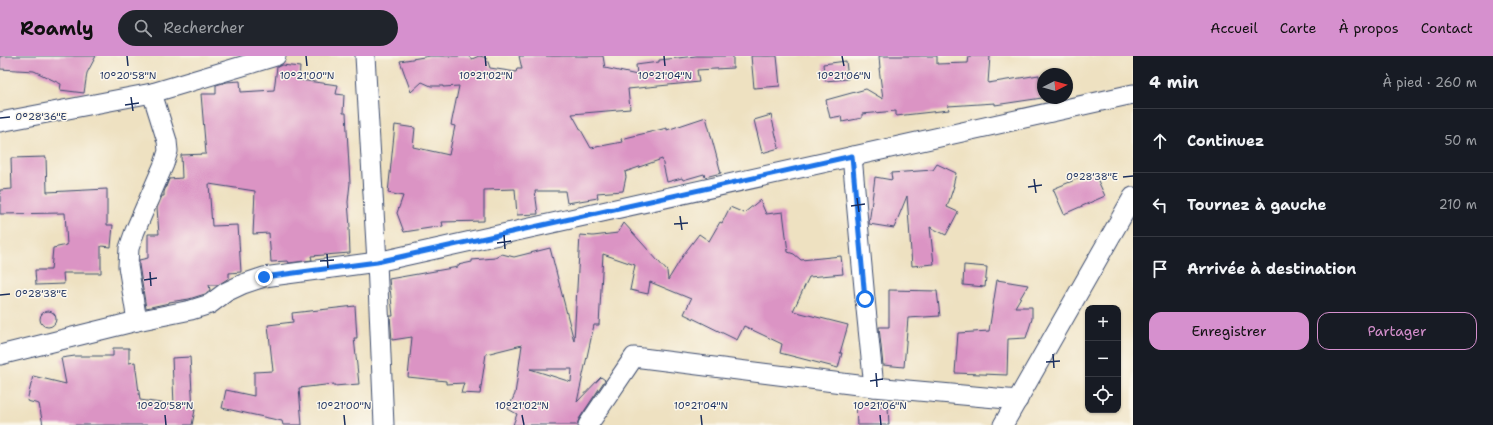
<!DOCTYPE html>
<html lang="fr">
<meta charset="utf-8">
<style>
body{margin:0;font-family:"Shantell Sans",sans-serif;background:#20242c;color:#f1f3f6}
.controls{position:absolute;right:12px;bottom:12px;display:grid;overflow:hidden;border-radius:8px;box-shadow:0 1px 3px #0004}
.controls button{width:36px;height:36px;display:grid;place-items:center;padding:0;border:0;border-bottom:1px solid #363941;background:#171b24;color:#f1f3f6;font:20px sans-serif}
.compass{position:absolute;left:1037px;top:12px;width:36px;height:36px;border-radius:50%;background:#171b24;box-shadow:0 1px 3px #0004;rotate:84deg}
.stop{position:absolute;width:12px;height:12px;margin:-9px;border:3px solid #1a73e8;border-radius:50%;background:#fff}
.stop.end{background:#1a73e8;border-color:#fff;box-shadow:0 1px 4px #0008}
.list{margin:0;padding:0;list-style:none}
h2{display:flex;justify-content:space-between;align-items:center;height:52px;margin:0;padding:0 16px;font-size:17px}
h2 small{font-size:13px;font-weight:400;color:#9ea1a6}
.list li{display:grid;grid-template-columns:26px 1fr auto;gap:12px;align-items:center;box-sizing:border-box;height:64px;padding:0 16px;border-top:1px solid #363941}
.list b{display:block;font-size:15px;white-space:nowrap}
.list em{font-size:13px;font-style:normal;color:#9ea1a6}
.actions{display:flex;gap:8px;padding:12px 16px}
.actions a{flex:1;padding:9px 0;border:1px solid #d690ce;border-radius:12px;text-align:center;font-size:14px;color:#d690ce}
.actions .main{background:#d690ce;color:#111}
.icon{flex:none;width:22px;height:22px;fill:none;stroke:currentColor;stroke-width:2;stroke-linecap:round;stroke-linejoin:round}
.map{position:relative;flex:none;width:1133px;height:369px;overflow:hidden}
header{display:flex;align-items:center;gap:24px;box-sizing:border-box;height:56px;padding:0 20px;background:#d690ce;color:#111}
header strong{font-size:19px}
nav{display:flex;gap:22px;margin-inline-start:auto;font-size:14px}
.search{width:280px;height:36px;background:#20242c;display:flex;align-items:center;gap:10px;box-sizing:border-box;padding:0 14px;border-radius:22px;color:#9ea1a6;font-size:15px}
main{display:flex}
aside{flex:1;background:#171b24}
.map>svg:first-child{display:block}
</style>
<header>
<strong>Roamly</strong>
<div class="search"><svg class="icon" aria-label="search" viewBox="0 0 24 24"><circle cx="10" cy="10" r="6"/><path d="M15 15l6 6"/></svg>Rechercher</div>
<nav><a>Accueil</a><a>Carte</a><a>À propos</a><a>Contact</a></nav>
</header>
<main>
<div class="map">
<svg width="1133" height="369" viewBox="0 0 1133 369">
<rect width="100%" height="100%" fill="#fbf7ec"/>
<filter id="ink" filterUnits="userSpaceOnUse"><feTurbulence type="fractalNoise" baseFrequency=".025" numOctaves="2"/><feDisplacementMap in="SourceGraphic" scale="8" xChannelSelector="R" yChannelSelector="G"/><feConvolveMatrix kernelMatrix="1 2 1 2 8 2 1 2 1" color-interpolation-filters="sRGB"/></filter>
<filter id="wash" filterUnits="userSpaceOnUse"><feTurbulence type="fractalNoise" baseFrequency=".012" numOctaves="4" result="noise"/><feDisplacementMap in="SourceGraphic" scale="16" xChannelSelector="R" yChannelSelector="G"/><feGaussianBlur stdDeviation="0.9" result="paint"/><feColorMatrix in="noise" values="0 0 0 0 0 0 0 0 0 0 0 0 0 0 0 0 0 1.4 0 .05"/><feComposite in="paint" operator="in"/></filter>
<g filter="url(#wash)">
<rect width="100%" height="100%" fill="#eee1c1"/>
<g id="blocks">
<!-- building -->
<g fill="#db94c4" fill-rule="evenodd">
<path d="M 0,0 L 96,0 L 87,17 L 84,37 L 60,34 L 61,28 L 34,15 L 0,13 Z"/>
<path d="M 430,0 L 468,0 L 472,3 L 479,0 L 484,1 L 487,3 L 490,12 L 516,16 L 517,13 L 522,13 L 519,0 L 603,0 L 605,12 L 637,19 L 636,9 L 659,6 L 659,4 L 696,0 L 733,0 L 733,12 L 697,14 L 699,26 L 628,33 L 630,53 L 572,58 L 591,92 L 622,86 L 621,83 L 667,72 L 667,74 L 706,61 L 721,117 L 705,121 L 704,118 L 683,124 L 682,122 L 667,126 L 662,103 L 625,116 L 626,121 L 623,135 L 597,137 L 598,142 L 567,147 L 565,135 L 535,135 L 538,158 L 517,159 L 515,133 L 484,134 L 484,165 L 442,166 L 443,170 L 404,176 L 397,157 L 403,140 L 388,137 L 395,69 L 415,72 L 413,91 L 449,99 L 455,70 L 451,69 L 459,30 L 443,31 L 443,30 L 431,30 L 422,26 L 411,36 L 400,5 Z"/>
<path d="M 751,0 L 777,0 L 780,30 L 754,32 Z"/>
<path d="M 879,0 L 937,0 L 937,8 L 968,7 L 969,0 L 990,0 L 988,27 L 1039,19 L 1042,42 L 995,49 L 995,47 L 948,50 L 949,54 L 896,60 L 896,55 L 862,58 L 862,62 L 842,66 L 841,60 L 830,62 L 826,44 L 866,33 L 883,43 L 879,12 L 880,12 Z"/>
<path d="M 846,5 L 848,23 L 825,25 L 823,8 Z"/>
<path d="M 282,9 L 300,11 L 299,24 L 338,29 L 336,38 L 344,39 L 343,57 L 346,57 L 350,127 L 348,146 L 350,171 L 349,172 L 350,197 L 311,200 L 312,204 L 289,207 L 288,205 L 271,206 L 269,177 L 253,178 L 255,135 L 209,128 L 212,170 L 238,169 L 241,216 L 229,217 L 229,222 L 218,229 L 209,229 L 210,234 L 205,238 L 189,243 L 169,246 L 169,247 L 146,252 L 139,209 L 139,204 L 148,202 L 148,178 L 159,178 L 157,152 L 162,140 L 164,140 L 164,136 L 169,123 L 182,122 L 181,99 L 206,98 L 201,38 L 216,38 L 216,29 L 227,26 L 240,25 L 241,36 L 274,34 L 277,11 Z"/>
<path d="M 771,59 L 779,92 L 762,97 L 754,64 Z"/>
<path d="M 46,101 L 47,136 L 107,133 L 107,169 L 113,169 L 111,191 L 101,190 L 101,217 L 63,217 L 64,228 L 36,229 L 35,214 L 51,214 L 53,192 L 67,189 L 65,157 L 0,158 L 0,134 L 12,133 L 11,102 Z"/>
<path d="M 937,108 L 956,117 L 953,130 L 954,130 L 947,151 L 958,156 L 946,179 L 930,171 L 934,208 L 912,210 L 907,140 L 894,172 L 869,168 L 875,121 L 892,124 L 891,117 L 933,114 Z"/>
<path d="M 1094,116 L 1105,140 L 1064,158 L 1053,133 Z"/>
<path d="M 760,144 L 766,158 L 783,156 L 788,196 L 794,198 L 801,204 L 841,200 L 843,218 L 809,221 L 793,255 L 848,269 L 840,297 L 842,297 L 838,312 L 780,297 L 782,288 L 744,270 L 737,284 L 684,258 L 691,243 L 650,226 L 648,238 L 630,234 L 635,209 L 603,198 L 599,269 L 594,269 L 577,346 L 601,321 L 605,324 L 579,363 L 577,369 L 513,369 L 517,358 L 508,353 L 515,338 L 522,289 L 486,298 L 480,338 L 461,337 L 464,327 L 446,328 L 446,325 L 408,321 L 412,281 L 392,284 L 390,260 L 393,260 L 389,223 L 458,211 L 458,209 L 472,206 L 472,204 L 495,202 L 502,198 L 514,201 L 550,192 L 574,285 L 580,179 L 593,180 L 618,177 L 624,167 L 667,215 L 668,224 L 684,198 L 699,178 L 709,185 L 720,166 L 722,167 L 730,151 L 744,157 ZM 530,313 L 572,313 L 571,326 Z"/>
<path d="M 964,209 L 987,211 L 985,231 L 963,229 Z"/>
<path d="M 997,224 L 1028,229 L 1015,251 L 1032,251 L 1032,263 L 1026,282 L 1008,283 L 1007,319 L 955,317 L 958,277 L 989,275 Z"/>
<path d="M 889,234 L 937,235 L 940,260 L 908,262 L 904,311 L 883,309 L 879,271 L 889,271 Z"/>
<path d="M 355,250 L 357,282 L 354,282 L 359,328 L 334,330 L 334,328 L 299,332 L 302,369 L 283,369 L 282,365 L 222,352 L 226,334 L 254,340 L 254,316 L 273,315 L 268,269 L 293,266 L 292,257 Z"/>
<circle cx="48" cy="263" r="8"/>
<path d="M 113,292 L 129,292 L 129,307 L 135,306 L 140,344 L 174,349 L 172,302 L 190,301 L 193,354 L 195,354 L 192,369 L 43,369 L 39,348 L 27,345 L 33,320 L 66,328 L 61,302 L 75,300 L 113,300 Z"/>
<path d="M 873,347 L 873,350 L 888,350 L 889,369 L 857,369 L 856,349 Z"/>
</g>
</g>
</g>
<g filter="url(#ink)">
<use href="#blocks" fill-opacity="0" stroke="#3b4a6d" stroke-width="1"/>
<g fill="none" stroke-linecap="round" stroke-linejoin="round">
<!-- street casing -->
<g stroke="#3b4a6d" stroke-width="21">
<g id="street">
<path d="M 365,0 L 377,206 L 384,369"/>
<path d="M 0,66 L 152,37 L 276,0"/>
<path d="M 852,100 L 865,243 L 874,331"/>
<path d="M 137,265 L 128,210 L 129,192 L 135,175 L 164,108 L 168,95 L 167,85 L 152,37"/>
<path d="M 0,299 L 137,265 L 191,254 L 210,248 L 226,236 L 243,228 L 264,221 L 377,206 L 1133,38"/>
<path d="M 588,369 L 634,301 L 874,331 L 1018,344"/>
<path d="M 1003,369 L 1133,141"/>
</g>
</g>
<!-- street -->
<use href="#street" stroke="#fff" stroke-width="19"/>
</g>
</g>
<g fill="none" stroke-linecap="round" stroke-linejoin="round" filter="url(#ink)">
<!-- route -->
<path stroke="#1a73e8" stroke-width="5" d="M 264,221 L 377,206 L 852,100 L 865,243"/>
</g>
<!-- ticks -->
<path fill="none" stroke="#1b2f5e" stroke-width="1.5" d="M 127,0 L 128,10M 306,0 L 307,10M 485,0 L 486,10M 664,0 L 665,10M 842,0 L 844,10M 131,41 L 133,55M 125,49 L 139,47M 0,62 L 10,61M 1123,121 L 1133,120M 1034,123 L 1036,137M 1028,131 L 1042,129M 857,142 L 859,156M 851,150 L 865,148M 680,160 L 682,174M 674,168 L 688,167M 504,179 L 505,193M 497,187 L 511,185M 327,198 L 328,212M 320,205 L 334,204M 150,216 L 151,230M 144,224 L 157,222M 0,239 L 10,238M 1053,298 L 1054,312M 1046,306 L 1060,305M 876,317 L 877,331M 870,325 L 883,323M 165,359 L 166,369M 344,359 L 345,369M 522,359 L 524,369M 701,359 L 702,369M 880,359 L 881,369"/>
<g font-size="10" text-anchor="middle" fill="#1b2f5e" stroke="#fbf7ec" stroke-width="3" stroke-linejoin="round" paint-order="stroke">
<text x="128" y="23">10°20'58"N</text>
<text x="307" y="23">10°21'00"N</text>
<text x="486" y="23">10°21'02"N</text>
<text x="665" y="23">10°21'04"N</text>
<text x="844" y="23">10°21'06"N</text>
<text x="41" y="64">0°28'36"E</text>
<text x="1092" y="124">0°28'38"E</text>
<text x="41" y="241">0°28'38"E</text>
<text x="165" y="353">10°20'58"N</text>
<text x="344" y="353">10°21'00"N</text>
<text x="522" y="353">10°21'02"N</text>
<text x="701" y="353">10°21'04"N</text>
<text x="880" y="353">10°21'06"N</text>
</g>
</svg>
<div class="controls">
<button>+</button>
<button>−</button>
<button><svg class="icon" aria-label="locate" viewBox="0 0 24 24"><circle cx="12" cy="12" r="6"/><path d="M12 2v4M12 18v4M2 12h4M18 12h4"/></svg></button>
</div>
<svg class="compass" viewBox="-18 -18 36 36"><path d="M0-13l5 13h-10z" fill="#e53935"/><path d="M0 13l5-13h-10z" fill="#9ea1a6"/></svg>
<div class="stop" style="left:865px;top:243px"></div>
<div class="stop end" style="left:264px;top:221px"></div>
</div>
<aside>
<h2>4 min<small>À pied · 260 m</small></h2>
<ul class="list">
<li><svg class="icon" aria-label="ahead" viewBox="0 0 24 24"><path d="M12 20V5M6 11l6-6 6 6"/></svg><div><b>Continuez</b></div><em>50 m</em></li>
<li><svg class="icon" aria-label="left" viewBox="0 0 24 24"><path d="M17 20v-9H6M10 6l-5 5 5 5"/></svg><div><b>Tournez à gauche</b></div><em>210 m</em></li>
<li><svg class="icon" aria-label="arrive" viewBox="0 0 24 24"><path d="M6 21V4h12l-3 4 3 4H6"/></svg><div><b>Arrivée à destination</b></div></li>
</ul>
<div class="actions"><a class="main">Enregistrer</a><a>Partager</a></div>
</aside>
</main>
